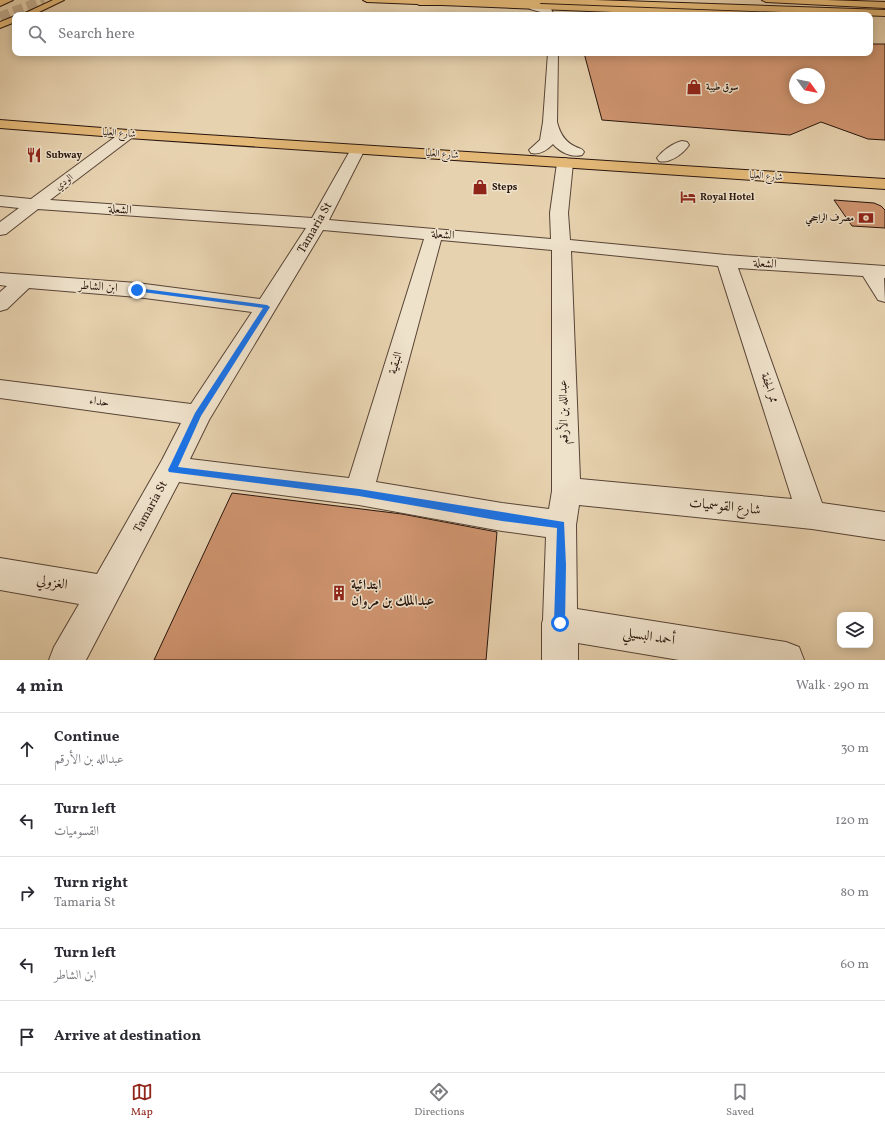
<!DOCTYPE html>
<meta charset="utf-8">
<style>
body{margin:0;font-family:Vollkorn,Amiri,serif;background:#f7f7f7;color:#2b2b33}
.controls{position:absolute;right:12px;bottom:12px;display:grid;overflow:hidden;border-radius:8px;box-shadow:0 2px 10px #0003}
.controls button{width:36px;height:36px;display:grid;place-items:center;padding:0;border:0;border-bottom:1px solid #e1e1e2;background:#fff;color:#2b2b33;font:20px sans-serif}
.compass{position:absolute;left:789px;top:68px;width:36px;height:36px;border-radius:50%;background:#fff;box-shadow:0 2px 10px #0003;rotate:123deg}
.stop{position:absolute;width:12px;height:12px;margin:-9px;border:3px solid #1a73e8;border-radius:50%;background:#fff}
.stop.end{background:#1a73e8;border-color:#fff;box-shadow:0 1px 4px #0008}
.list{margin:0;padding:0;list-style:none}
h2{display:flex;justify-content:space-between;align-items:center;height:52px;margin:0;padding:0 16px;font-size:17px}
h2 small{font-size:13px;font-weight:400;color:#7c7c81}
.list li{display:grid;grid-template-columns:26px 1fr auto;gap:12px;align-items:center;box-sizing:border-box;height:72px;padding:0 16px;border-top:1px solid #e1e1e2}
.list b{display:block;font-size:15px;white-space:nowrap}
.list p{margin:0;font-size:13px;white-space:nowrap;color:#7c7c81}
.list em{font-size:13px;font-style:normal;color:#7c7c81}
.icon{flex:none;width:22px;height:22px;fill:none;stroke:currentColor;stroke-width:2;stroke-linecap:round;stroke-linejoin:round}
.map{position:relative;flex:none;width:885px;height:660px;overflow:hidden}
.search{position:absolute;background:#fff;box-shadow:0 2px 10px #0003;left:12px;right:12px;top:12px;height:44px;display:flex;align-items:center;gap:10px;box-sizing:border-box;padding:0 14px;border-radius:8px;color:#7c7c81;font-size:15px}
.sheet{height:412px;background:#fff}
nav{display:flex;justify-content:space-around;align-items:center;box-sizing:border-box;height:56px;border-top:1px solid #e1e1e2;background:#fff;font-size:11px;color:#7c7c81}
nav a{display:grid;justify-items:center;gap:2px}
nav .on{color:#8f2418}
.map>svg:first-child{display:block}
</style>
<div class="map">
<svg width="885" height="660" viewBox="0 0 885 660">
<rect width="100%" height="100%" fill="#e7d2af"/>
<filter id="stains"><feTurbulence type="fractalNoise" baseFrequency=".005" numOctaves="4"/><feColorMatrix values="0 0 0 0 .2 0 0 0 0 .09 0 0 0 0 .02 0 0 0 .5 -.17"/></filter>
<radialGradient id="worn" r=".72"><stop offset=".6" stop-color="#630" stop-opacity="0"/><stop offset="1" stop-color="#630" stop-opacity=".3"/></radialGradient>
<!-- building -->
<g fill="#ce946f" stroke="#28150d" fill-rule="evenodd">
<path d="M 870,44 L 885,44 L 885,140 L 868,139 L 821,122 L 790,135 L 602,120 L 584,53 L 870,53 ZM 795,74 L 819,74 L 819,98 L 795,98 Z"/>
<path d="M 834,200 L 874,203 L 881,206 L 885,210 L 885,228 L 852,226 Z"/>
<path d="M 232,493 L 402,514 L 497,532 L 486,660 L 154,660 Z"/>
</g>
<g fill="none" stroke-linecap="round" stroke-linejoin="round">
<!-- highway-tunnel -->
<path stroke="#c1ac8f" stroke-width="10" stroke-dasharray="10 4.5" stroke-linecap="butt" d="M 0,17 L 44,0"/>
<!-- minor casing -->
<g stroke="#584436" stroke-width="2">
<g id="minor">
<path d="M 533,4 L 551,9 L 554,15 L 546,15 L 544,13 L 530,9 L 529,7 L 530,5 Z"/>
<path d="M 548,53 L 558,53 L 557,122 C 560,134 565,142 576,147 C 580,149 582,148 584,152 L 582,155 C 571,158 560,152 553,144 C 547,150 540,155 531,153 L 529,150 L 540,140 L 543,122 Z"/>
<path d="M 128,130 L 133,131 L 135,134 L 133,137 L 50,200 L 312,218 L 351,149 L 353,146 L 358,145 L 363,146 L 365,149 L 329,220 L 551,239 L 550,213 L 557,163 L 560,160 L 565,158 L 570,160 L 573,163 L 568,213 L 570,240 L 726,255 L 885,266 L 885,278 L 884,278 L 885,302 L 878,300 L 863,276 L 738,268 L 822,503 L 885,512 L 885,540 L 812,529 L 579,505 L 576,525 L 577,609 L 786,642 L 799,647 L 804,660 L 679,660 L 578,643 L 578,660 L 542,660 L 542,623 L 543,620 L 546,537 L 502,531 L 359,505 L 179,482 L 86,660 L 49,660 L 54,647 L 79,604 L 0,590 L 0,558 L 97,574 L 162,460 L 181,423 L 0,398 L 0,380 L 191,404 L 252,312 L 137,297 L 29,288 L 7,309 L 0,311 L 0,292 L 7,286 L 0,285 L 0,273 L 137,283 L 260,299 L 306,228 L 38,209 L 6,234 L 0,235 L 0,222 L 19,208 L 0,206 L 0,196 L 31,199 L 123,131 ZM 323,230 L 424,239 L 349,478 L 190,459 L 209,420 ZM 441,240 L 552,250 L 552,491 L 549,509 L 502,503 L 376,482 ZM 571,251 L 718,266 L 792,499 L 580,479 Z"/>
<path d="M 682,141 L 687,142 L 689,145 C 683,154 669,164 659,161 L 657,158 C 662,151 673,143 682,141 Z"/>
</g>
</g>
<!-- major casing -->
<g stroke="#28150d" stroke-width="2">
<g id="major">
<path d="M 0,0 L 13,0 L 0,6 Z"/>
<path d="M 53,0 L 64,0 L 33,15 L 21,15 Z"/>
<path d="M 363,0 L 432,0 L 755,12 L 759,15 L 687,15 L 367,2 Z"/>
<path d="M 762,0 L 826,0 L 885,2 L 885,8 L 766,2 Z"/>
<path d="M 15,16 L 15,22 L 0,28 L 0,22 Z"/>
<path d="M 0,120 L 128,130 L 885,179 L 885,189 L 128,138 L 0,128 Z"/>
</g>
</g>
<!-- highway casing -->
<g stroke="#28150d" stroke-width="2">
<path id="highway" d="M 417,0 L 594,0 L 885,10 L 885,16 L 541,3 L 538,5 L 419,5 L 415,2 Z"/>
</g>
<!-- minor -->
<use href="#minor" fill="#efe2cb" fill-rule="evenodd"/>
<!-- major -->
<use href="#major" fill="#e4b978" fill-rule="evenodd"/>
<!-- highway -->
<use href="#highway" fill="#e4b978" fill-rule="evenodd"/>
</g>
<!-- route -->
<path fill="#1a73e8" d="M 137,288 L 267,305 L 270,307 L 201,416 L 178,467 L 359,489 L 564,522 L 566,565 L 565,623 L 563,626 L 560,628 L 556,626 L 554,623 L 557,528 L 502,521 L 359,496 L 169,472 L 168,470 L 195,413 L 263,308 L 135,291 L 135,289 Z"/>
<!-- icons -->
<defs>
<g id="shop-bare" transform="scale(1.2)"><path d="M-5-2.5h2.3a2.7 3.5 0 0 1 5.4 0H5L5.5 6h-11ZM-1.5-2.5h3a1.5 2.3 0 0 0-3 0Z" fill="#8f2418" stroke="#efe2cb" stroke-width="2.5" paint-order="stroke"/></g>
<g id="restaurant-bare" transform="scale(1.2)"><path d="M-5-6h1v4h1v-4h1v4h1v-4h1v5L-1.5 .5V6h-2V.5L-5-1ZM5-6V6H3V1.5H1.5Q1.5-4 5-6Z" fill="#8f2418" stroke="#efe2cb" stroke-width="2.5" paint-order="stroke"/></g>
<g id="hotel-bare" transform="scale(1.2)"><path d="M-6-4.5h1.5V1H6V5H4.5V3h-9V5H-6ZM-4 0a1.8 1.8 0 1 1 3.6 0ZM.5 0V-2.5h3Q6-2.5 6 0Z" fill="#8f2418" stroke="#efe2cb" stroke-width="2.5" paint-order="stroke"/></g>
<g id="bank-bare" transform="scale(1.2)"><path d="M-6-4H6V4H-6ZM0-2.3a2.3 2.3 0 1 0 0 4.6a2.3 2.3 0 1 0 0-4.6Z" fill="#8f2418" stroke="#efe2cb" stroke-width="2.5" paint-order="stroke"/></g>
<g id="building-bare" transform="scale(1.2)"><path d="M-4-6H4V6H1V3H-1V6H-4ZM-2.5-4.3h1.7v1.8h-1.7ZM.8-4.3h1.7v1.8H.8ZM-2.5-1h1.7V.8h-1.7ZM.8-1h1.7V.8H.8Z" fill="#8f2418" stroke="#efe2cb" stroke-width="2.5" paint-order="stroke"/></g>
</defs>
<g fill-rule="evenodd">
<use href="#shop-bare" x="694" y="87"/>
<use href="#restaurant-bare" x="34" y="155"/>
<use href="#shop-bare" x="480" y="187"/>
<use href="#hotel-bare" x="688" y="197"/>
<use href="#bank-bare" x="866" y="218"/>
<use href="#building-bare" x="339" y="593"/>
</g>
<g text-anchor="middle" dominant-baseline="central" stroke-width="3" stroke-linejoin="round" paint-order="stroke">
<!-- far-poi labels -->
<g font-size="10" font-weight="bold" fill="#28150d" stroke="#efe2cb" text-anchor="start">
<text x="706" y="87">سوق طيبة</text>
<text x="46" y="155">Subway</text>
<text x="492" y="187">Steps</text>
<text x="700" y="197">Royal Hotel</text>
<text x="854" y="218" text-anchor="end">مصرف الراجحي</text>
</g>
<!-- far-street labels -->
<g font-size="10" fill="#28150d" stroke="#efe2cb">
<text transform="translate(119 133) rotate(4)">شارع العليا</text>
<text transform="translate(442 154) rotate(4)">شارع العليا</text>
<text transform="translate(766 176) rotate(4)">شارع العليا</text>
<text transform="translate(64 182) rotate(-37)">الودي</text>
</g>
<!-- street labels -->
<g font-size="12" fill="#28150d" stroke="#efe2cb">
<text transform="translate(120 210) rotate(4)">الشعلة</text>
<text transform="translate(315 228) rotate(-60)">Tamaria St</text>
<text transform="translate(443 235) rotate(5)">الشعلة</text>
<text transform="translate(765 264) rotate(4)">الشعلة</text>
<text transform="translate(98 287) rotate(4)">ابن الشاطر</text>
<text transform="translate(396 363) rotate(-74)">النبقية</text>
<text transform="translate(769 388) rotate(71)">ممر الجفة</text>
<text transform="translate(99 402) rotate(7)">حداء</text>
<text transform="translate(564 412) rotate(-91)">عبدالله بن الأرقم</text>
<text transform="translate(151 507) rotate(-61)">Tamaria St</text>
</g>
<!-- near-street labels -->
<g font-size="14" fill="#28150d" stroke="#efe2cb">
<text transform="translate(725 507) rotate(6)">شارع القوسميات</text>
<text transform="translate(52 583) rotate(10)">الغزولي</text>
<text transform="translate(649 637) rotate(9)">أحمد البسيلي</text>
</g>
<!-- near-poi labels -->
<g font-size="14" font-weight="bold" fill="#28150d" stroke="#efe2cb" text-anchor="start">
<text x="351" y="585">ابتدائية<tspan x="351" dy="16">عبدالملك بن مروان</tspan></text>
</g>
</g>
<rect width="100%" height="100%" filter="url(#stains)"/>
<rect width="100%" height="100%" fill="url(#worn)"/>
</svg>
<div class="controls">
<button><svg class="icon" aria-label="layers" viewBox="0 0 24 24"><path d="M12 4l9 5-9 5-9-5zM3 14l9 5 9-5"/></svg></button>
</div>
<svg class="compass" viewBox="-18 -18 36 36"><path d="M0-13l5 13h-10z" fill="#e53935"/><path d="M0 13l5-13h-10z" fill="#7c7c81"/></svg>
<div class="stop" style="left:560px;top:623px"></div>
<div class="stop end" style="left:137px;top:290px"></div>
<div class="search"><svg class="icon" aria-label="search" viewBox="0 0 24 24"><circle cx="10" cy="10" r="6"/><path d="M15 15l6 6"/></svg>Search here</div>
</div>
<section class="sheet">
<h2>4 min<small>Walk · 290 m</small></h2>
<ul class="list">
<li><svg class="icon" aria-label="ahead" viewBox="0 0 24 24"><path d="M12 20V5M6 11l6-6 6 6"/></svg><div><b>Continue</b><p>عبدالله بن الأرقم</p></div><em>30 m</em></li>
<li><svg class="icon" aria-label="left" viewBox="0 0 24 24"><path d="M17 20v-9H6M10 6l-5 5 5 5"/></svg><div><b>Turn left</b><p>القسوميات</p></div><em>120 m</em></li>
<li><svg class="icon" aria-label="right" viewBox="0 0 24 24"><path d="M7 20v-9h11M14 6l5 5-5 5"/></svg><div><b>Turn right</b><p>Tamaria St</p></div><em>80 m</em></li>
<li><svg class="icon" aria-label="left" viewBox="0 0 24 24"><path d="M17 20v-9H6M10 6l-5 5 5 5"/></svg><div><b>Turn left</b><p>ابن الشاطر</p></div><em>60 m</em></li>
<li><svg class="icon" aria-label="arrive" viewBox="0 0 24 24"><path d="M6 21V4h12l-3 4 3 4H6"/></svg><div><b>Arrive at destination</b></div></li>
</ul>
</section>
<nav>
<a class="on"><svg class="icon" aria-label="map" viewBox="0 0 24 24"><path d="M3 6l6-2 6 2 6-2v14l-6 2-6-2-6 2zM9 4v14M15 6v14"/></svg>Map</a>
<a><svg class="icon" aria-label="directions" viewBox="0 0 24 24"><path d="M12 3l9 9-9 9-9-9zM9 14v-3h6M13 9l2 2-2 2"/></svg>Directions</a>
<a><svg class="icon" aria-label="saved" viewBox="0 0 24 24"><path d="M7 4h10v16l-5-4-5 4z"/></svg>Saved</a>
</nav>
